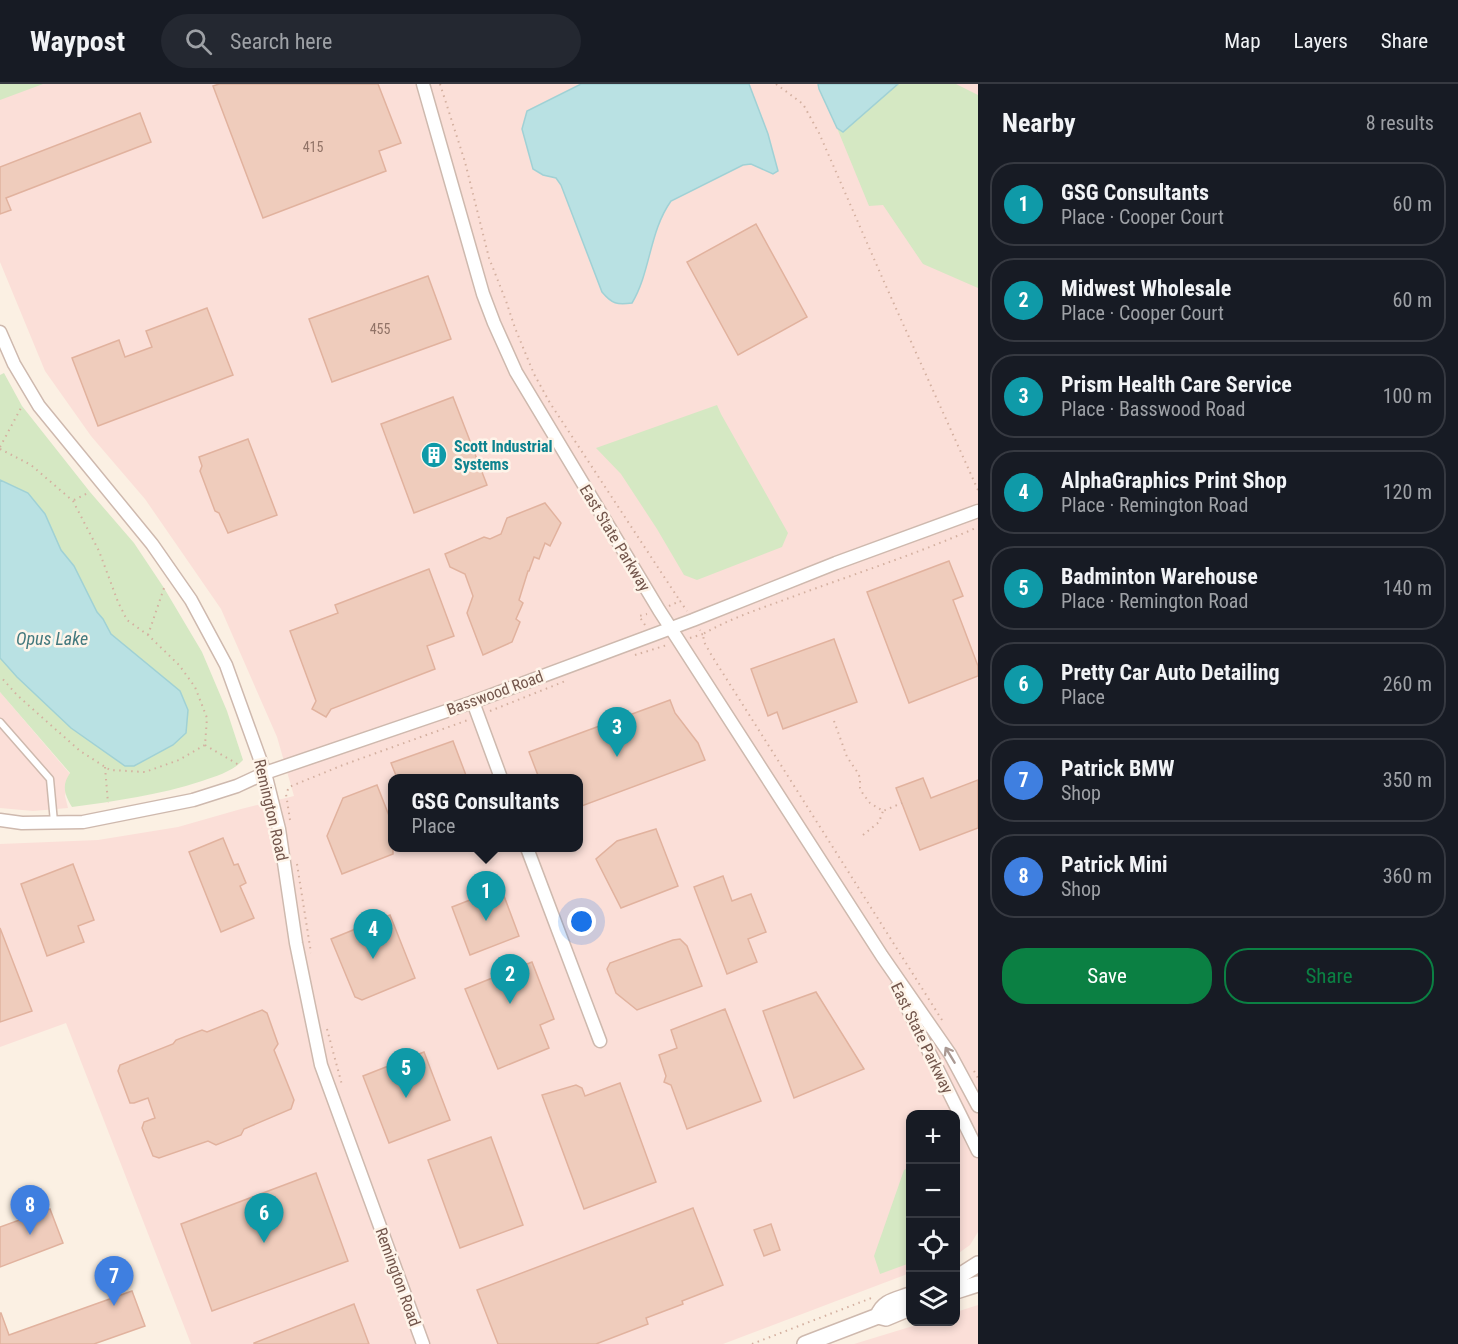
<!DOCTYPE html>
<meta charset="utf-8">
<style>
body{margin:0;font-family:"Roboto Condensed",sans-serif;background:#242831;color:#f1f3f6}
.controls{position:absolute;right:18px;bottom:18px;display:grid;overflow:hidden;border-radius:12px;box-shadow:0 3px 9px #0003}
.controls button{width:54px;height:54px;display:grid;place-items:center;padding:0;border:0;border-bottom:2px solid #363941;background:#171b24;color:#f1f3f6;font:30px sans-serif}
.you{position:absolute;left:582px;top:838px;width:21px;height:21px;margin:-15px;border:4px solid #fff;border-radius:50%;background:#1a73e8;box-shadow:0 0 0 9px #1a73e833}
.badge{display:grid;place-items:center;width:39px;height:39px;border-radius:50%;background:#0b8043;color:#fff;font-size:20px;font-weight:700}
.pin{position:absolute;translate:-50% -50px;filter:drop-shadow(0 2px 3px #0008)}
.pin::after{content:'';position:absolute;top:32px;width:21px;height:18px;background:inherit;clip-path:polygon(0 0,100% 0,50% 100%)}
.popup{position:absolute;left:388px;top:690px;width:195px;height:78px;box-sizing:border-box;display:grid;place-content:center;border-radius:12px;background:#171b24;filter:drop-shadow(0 2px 4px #0005);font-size:20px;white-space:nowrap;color:#9ea1a6}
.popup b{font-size:22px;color:#f1f3f6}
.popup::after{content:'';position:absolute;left:50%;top:100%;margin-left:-12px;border:12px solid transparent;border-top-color:#171b24}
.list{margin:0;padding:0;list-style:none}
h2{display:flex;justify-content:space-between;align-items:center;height:78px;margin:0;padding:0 24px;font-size:26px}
h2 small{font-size:20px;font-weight:400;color:#9ea1a6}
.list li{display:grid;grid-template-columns:39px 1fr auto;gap:18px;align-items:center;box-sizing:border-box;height:84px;margin:0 12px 12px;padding:0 12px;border:2px solid #363941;border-radius:24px}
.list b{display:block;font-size:22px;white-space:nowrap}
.list p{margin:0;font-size:20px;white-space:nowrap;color:#9ea1a6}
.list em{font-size:20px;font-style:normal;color:#9ea1a6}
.actions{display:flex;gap:12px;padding:18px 24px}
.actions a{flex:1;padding:14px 0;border:2px solid #0b8043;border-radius:24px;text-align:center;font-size:21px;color:#0b8043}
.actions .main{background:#0b8043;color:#fff}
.icon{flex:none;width:33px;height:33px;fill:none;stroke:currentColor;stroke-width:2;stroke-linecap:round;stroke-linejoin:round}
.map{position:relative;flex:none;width:978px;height:1260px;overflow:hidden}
header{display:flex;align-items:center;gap:36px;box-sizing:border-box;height:84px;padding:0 30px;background:#171b24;border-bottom:2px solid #363941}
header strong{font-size:28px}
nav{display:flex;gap:33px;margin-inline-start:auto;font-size:21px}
.search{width:420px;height:54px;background:#242831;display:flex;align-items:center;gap:15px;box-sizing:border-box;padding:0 21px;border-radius:33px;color:#9ea1a6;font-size:22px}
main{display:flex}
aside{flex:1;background:#171b24}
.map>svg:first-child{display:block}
</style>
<header>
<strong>Waypost</strong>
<div class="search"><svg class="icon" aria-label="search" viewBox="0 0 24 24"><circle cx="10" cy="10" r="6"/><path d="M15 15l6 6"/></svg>Search here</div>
<nav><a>Map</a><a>Layers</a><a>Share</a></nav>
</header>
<main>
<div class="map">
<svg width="978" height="1260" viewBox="0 0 978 1260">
<rect width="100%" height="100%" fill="#fbf0e3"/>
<!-- commercial -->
<g fill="#fbdfd8" fill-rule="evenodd">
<path d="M 0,0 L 978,0 L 978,1148 L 970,1161 L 956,1171 L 956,1030 L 910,1030 L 910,1189 L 723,1260 L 191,1260 L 66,939 L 0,963 L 0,760 L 98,756 L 178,743 L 241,725 L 294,712 L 277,653 L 221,525 L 145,415 L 91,352 L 45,287 L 0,178 ZM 393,694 L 579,694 L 579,764 L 393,764 Z"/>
<path d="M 0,608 L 70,690 L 65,712 L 68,724 L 33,727 L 0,724 Z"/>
<path d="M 978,1221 L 978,1260 L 854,1260 L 926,1238 L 956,1238 L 956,1228 Z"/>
</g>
<!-- green -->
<g fill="#d5e8c3">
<path d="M 0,0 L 43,0 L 0,16 Z"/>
<path d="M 898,0 L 956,0 L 978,11 L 978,204 L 923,180 L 883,121 L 869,122 L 837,44 L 843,48 Z"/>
<path d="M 4,289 L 22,322 L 90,408 L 134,459 L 164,504 L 202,568 L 227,627 L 243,676 C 232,688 216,692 202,697 C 159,711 116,717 72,723 C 65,711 61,702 70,689 L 0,608 L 0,291 Z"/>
<path d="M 717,321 L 721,330 L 788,449 L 782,463 L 697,496 L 684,491 L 657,445 L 621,390 L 596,364 Z"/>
<path d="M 910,1083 L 910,1179 L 880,1190 L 874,1172 L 904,1086 Z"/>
</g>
<!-- water -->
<g fill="#b9e1e3" stroke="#a0d1d5" stroke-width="1.5">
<path d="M 581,0 L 749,0 L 768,50 L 778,87 L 773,90 L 751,80 L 743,81 L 671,117 C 649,148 651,187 632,219 C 617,221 612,220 602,208 L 561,101 L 556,94 L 543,91 L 533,85 L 522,45 L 527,27 Z"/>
<path d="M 818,0 L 898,0 L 843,48 L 837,44 L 819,5 Z"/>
<path d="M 0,396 L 28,409 L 45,430 L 61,466 L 74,482 L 97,528 L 103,535 L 111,550 L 180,607 L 188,626 L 186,649 L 173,661 L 134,682 L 125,682 L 71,644 L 17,593 L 0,574 Z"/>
</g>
<!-- building -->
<g fill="#efccbc" stroke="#e1b29e" stroke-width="1.5">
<path d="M 219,0 L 378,0 L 401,59 L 379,67 L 386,87 L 263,134 L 213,2 Z"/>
<path d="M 140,29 L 151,58 L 6,114 L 11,126 L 0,130 L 0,83 Z"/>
<path d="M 756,140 L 807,233 L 738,271 L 687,178 Z"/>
<path d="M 428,192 L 451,255 L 332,298 L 309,235 Z"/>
<path d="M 207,224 L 233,291 L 98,342 L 72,274 L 119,256 L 125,273 L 152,263 L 146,247 Z"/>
<path d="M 453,313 L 487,401 L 414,429 L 381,340 Z"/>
<path d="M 248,355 L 277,431 L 228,449 L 219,429 L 215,427 L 200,387 L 202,382 L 199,373 Z"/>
<path d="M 545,419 L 561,439 L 550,462 L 545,459 L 539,475 L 534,473 L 529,487 L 528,487 L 519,516 L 523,519 L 516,535 L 520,538 L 512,558 L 483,571 L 467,529 L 473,512 L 465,490 L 450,483 L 445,470 L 484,453 L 490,455 L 501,450 L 507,434 Z"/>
<path d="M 949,477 L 963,512 L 953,516 L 978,582 L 978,592 L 909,619 L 867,508 Z"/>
<path d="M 429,485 L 454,552 L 427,562 L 435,585 L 331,625 L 326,633 L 312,625 L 316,617 L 290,547 L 338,529 L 335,521 Z"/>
<path d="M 834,555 L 857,618 L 783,645 L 777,628 L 768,632 L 751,585 Z"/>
<path d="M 670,616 L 675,629 L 698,659 L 705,676 L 579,723 L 579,694 L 539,694 L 529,668 Z"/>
<path d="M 453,657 L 467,694 L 397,694 L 391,679 Z"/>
<path d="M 923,694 L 931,714 L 978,696 L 978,744 L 920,766 L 896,704 Z"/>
<path d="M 377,701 L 393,742 L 393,770 L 342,790 L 327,752 L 343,714 Z"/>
<path d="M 656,745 L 678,802 L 621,824 L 596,775 L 617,757 Z"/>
<path d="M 223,754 L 234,781 L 238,780 L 246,799 L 240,802 L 254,834 L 221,848 L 189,768 Z"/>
<path d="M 73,780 L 94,836 L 78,842 L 84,858 L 47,872 L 21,800 Z"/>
<path d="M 723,792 L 732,817 L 751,810 L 766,848 L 748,855 L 757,878 L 727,890 L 694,803 Z"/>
<path d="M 501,804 L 519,852 L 470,871 L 452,823 Z"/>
<path d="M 390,831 L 415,894 L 362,916 L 355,913 L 331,855 Z"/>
<path d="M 0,844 L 32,927 L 0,938 Z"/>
<path d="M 680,855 L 687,862 L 702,902 L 637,926 L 616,909 L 607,885 L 610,879 L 673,856 Z"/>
<path d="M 532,878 L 554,935 L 540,941 L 549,964 L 498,985 L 465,905 Z"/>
<path d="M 816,908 L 864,985 L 794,1014 L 763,927 Z"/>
<path d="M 725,925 L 761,1017 L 687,1045 L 671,1001 L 664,998 L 666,992 L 659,971 L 677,964 L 671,946 Z"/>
<path d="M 262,926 L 267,929 L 278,960 L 274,966 L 294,1016 L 291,1025 L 244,1045 L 241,1051 L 216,1061 L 208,1057 L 159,1074 L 153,1072 L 142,1044 L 144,1038 L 155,1034 L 148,1014 L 134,1019 L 130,1019 L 118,987 L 120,981 L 173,960 L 176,956 L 202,946 L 207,948 Z"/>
<path d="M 424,968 L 450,1036 L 389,1059 L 363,992 Z"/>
<path d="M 620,999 L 656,1098 L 584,1125 L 542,1011 L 576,1001 L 582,1004 L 585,1012 Z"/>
<path d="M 491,1053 L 523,1141 L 460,1164 L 428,1076 Z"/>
<path d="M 316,1089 L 348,1177 L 212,1227 L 181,1140 Z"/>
<path d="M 693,1124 L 723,1201 L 682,1217 L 683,1220 L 646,1234 L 648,1240 L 596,1260 L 498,1260 L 477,1206 Z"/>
<path d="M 50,1125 L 63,1159 L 0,1183 L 0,1143 Z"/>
<path d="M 771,1140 L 780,1166 L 764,1172 L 754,1146 Z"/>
<path d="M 132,1207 L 145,1242 L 94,1260 L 0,1260 L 0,1229 L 1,1229 L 9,1251 Z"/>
<path d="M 354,1220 L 369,1260 L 254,1260 L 254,1259 Z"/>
</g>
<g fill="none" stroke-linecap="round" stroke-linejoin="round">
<!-- service casing -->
<g stroke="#ceb9ae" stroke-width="9">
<path id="service" d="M 0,638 L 50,695 L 54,738"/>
</g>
<!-- minor casing -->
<g stroke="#ceb9ae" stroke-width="15">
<g id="minor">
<path d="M 423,0 L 483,210 L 494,239 L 516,288 L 659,526 L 882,872 L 950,970 L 978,1022"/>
<path d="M 0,248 L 14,280 L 39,322 L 152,460 L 191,516 L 226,581 L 265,689 L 279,745 L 296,859 L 321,981 L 423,1260"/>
<path d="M 473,618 L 501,694"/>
<path d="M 0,736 L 22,739 L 83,738 L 193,716 L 237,702 L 265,689 L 473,618 L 693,536 L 836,479 L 978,427"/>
<path d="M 527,764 L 600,957"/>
<path d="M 897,903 L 978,1067"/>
</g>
</g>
<!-- tertiary casing -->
<g stroke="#ceb9ae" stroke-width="18">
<g id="tertiary">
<path d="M 956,1194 L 978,1180"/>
<path d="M 956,1207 L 978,1200"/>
<path d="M 878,1232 C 883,1217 897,1216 910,1211"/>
<path d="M 805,1260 L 878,1232 L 886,1234 L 910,1224"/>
</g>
</g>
<!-- path -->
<g stroke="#d4b0a0" stroke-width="2" stroke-dasharray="1.5 4.5" stroke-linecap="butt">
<path d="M 440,0 L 465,78 L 489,174 L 506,217 L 515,244 L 534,290 L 550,319 L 680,517"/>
<path d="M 776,0 L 803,20 L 819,49 L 885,200 L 978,406"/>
<path d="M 0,363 L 22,322"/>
<path d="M 0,365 L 31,381 L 73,417 L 99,467 L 118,518 L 127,536 L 148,551 L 179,581 L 195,603 L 207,634 L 205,661 L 179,676 L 145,688 L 110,686 L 80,667 L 17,611 L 0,592"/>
<path d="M 74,416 L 90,408"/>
<path d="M 669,522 L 680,517 L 687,527"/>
<path d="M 645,541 L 639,532 L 647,530"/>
<path d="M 148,551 L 164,504"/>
<path d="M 690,554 L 703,550 L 700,546"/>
<path d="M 635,571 L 667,561"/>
<path d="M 490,627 L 568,596"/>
<path d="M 834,637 L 847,673 L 858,689 L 860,694 L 860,704 L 863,710 L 870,719 L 883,727 L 902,719"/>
<path d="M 205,661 L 239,681"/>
<path d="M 105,683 L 108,719"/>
<path d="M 290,736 L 286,710 L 289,703 L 343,681 L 468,636"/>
<path d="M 863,751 L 879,738 L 883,727"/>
<path d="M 297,780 L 311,869"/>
<path d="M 942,936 L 712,572 L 704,558 L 703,550 C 731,534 762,524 792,513 C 854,490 917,470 978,443"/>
<path d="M 327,945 L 342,1001"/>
<path d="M 974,987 L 978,994"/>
<path d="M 752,1260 L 874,1213"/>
</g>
<!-- service -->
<use href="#service" stroke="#fff" stroke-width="6"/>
<!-- minor -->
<use href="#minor" stroke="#fff" stroke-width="12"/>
<!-- tertiary -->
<use href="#tertiary" stroke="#fff" stroke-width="15"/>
</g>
<!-- one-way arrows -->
<defs><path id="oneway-shaft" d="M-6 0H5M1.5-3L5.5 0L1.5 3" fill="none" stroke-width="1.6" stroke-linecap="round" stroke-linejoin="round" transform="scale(1.5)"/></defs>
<use stroke="#aa9993" href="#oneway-shaft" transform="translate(950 971) rotate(-121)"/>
<!-- icons -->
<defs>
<g id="building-disc" transform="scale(1.35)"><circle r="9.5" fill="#0f9aa8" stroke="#fef4e9"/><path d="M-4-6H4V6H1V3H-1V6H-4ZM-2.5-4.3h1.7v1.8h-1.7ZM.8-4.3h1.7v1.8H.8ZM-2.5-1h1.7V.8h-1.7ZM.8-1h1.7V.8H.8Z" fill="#fff"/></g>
</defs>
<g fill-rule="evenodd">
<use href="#building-disc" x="434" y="371"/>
</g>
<g text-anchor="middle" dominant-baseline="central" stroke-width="5" stroke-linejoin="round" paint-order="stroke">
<!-- number labels -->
<g font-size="14" fill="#917367">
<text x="313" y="63">415</text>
<text x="380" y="245">455</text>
</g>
<!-- culture labels -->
<g font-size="16" font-weight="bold" fill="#0d838f" stroke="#fef4e9" text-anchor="start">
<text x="454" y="362">Scott Industrial<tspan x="454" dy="18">Systems</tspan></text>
</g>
<!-- street labels -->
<g font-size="16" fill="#72554b" stroke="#fef4e9">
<text transform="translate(615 454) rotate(59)">East State Parkway</text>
<text transform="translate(495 609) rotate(-20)">Basswood Road</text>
<text transform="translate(271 726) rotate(77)">Remington Road</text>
<text transform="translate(922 954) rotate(64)">East State Parkway</text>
<text transform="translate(398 1193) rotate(70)">Remington Road</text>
</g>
<!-- water labels -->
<g font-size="18" font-style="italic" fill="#43797e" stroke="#fef4e9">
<text x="52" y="554">Opus Lake</text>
</g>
</g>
</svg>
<div class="controls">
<button>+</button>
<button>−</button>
<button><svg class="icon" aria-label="locate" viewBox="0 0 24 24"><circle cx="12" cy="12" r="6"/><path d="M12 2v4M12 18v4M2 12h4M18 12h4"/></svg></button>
<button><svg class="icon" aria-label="layers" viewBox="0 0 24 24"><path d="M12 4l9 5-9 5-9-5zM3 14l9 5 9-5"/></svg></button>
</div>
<div class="you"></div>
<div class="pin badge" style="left:486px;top:837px;background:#0f9aa8">1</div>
<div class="popup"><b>GSG Consultants</b>Place</div>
<div class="pin badge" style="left:510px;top:920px;background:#0f9aa8">2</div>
<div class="pin badge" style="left:617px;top:673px;background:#0f9aa8">3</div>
<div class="pin badge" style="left:373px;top:875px;background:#0f9aa8">4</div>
<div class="pin badge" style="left:406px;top:1014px;background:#0f9aa8">5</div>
<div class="pin badge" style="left:264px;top:1159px;background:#0f9aa8">6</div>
<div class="pin badge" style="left:114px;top:1222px;background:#3f7fe0">7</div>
<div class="pin badge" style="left:30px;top:1151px;background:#3f7fe0">8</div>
</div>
<aside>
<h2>Nearby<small>8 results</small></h2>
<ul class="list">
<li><span class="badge" style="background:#0f9aa8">1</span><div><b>GSG Consultants</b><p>Place · Cooper Court</p></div><em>60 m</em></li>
<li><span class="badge" style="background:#0f9aa8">2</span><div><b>Midwest Wholesale</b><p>Place · Cooper Court</p></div><em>60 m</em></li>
<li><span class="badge" style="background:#0f9aa8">3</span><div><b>Prism Health Care Service</b><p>Place · Basswood Road</p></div><em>100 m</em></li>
<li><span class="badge" style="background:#0f9aa8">4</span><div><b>AlphaGraphics Print Shop</b><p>Place · Remington Road</p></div><em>120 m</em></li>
<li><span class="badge" style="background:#0f9aa8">5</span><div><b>Badminton Warehouse</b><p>Place · Remington Road</p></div><em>140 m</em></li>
<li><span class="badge" style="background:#0f9aa8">6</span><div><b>Pretty Car Auto Detailing</b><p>Place</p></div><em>260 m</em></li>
<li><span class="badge" style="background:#3f7fe0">7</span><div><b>Patrick BMW</b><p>Shop</p></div><em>350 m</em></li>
<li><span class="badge" style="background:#3f7fe0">8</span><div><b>Patrick Mini</b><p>Shop</p></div><em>360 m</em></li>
</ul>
<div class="actions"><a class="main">Save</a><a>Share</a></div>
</aside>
</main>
